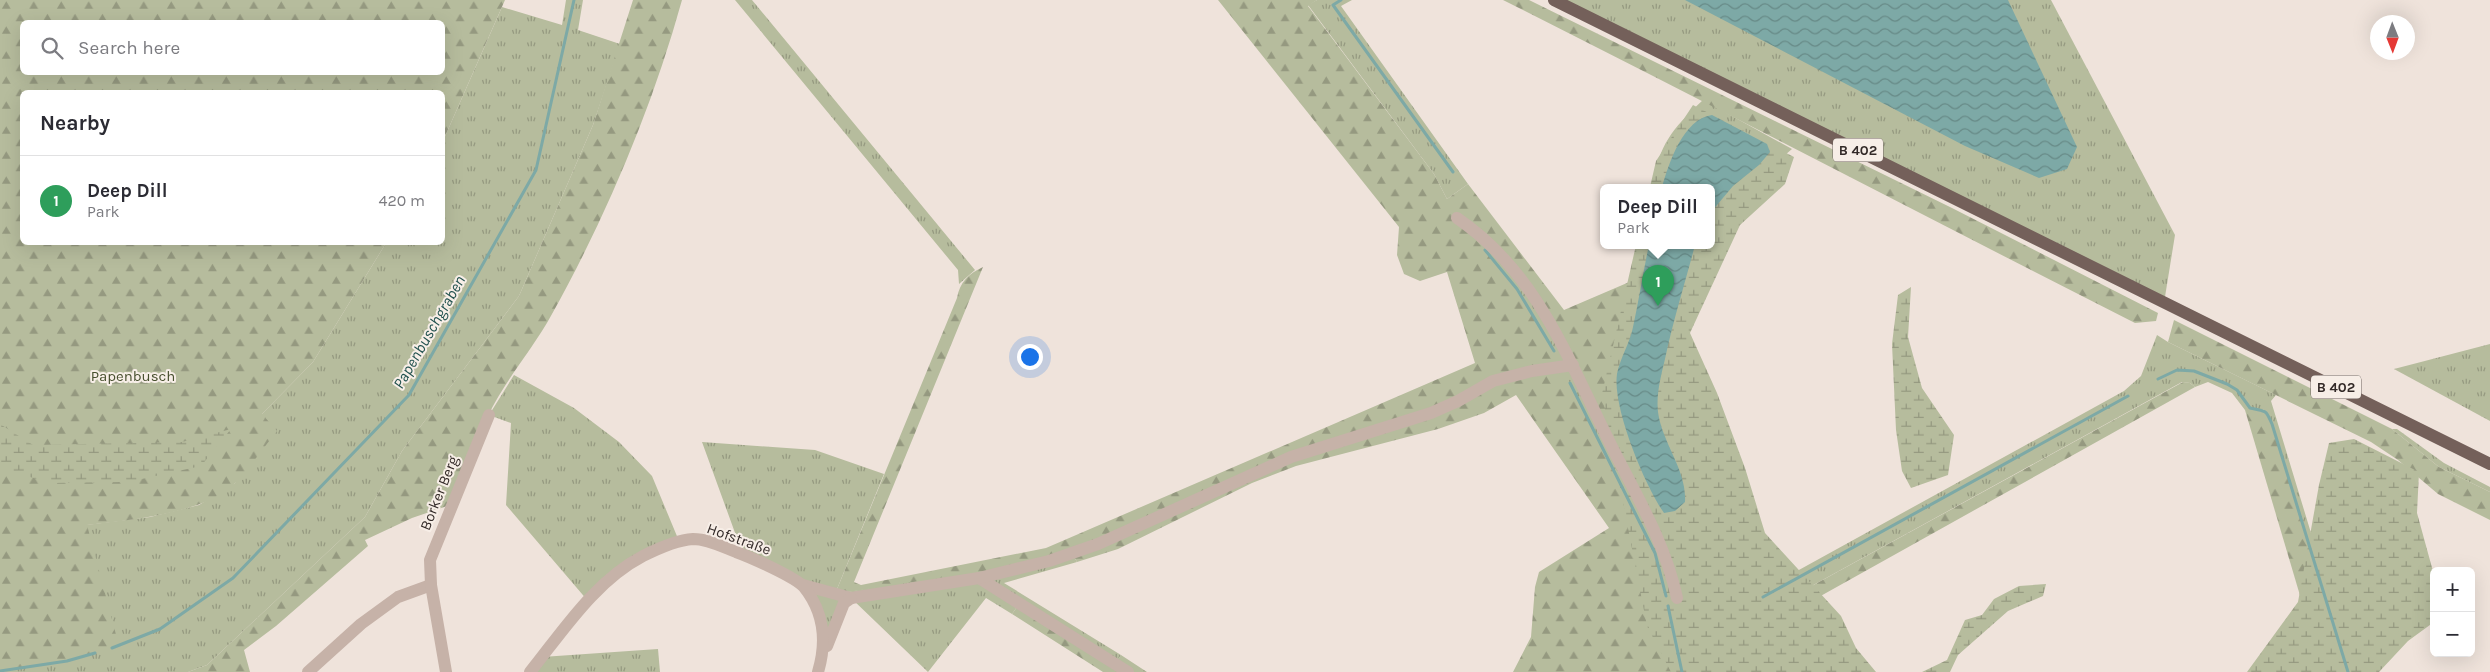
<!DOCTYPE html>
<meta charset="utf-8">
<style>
body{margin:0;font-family:Karla,sans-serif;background:#f7f7f7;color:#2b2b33}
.controls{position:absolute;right:15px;bottom:15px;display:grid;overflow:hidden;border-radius:8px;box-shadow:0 5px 20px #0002}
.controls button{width:45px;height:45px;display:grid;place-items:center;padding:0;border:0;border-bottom:1px solid #e1e1e2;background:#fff;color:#2b2b33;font:25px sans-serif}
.compass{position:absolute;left:2370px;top:15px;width:45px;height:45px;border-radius:50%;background:#fff;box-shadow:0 5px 20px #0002;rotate:179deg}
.you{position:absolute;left:1029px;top:356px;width:18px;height:18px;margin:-12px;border:4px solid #fff;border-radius:50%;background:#1a73e8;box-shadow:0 0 0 8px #1a73e833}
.badge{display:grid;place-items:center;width:32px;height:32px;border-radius:50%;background:#b45309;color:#fff;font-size:16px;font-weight:700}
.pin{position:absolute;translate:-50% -41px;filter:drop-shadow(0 1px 2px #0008)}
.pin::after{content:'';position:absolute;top:26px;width:18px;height:15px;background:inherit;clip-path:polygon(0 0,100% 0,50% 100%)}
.popup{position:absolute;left:1600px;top:184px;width:115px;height:65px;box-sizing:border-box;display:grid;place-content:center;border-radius:8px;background:#fff;filter:drop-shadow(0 1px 4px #0005);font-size:16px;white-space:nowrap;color:#7c7c81}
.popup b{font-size:19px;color:#2b2b33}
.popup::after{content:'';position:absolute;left:50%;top:100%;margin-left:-10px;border:10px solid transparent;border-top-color:#fff}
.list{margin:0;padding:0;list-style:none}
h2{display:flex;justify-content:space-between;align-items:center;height:65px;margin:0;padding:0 20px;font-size:21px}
h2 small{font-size:16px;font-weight:400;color:#7c7c81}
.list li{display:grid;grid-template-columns:32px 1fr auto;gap:15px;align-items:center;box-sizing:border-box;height:90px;padding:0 20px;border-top:1px solid #e1e1e2}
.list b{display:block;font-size:19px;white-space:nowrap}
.list p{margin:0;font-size:16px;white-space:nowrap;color:#7c7c81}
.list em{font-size:16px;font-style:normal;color:#7c7c81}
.icon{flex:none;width:28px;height:28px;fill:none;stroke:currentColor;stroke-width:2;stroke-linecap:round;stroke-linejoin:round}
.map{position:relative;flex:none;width:2490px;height:672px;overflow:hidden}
.search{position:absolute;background:#fff;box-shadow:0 5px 20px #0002;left:20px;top:20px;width:425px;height:55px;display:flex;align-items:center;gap:12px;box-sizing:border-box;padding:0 18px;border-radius:8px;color:#7c7c81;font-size:19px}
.panel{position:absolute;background:#fff;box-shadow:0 5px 20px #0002;left:20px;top:90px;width:425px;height:155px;border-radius:8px}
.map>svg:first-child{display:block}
</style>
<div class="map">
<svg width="2490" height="672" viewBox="0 0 2490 672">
<defs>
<pattern id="grass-tufts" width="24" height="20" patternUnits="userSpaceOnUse" patternTransform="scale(1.25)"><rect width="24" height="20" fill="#b6bc9d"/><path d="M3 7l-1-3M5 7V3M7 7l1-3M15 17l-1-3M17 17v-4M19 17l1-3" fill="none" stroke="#959980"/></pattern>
<pattern id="forest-firs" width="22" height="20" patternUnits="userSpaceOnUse" patternTransform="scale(1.25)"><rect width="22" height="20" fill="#b6bc9d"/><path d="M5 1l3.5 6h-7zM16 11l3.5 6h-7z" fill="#959980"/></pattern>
<pattern id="wetland-marsh" width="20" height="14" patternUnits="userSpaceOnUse" patternTransform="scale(1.25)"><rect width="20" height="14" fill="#b6bc9d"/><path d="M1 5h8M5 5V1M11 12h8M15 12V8" fill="none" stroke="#959980"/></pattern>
<pattern id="water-waves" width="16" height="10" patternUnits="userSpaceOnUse" patternTransform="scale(1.25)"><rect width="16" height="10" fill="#7da9a6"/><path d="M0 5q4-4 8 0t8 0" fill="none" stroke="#678a87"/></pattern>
</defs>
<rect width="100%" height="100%" fill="#efe3db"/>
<!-- grass -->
<g fill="url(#grass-tufts)">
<path d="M 566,0 L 583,0 L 578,30 L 620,44 L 593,125 L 519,296 L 402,451 L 365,517 L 207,665 L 188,672 L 0,672 L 67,661 L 86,525 L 150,517 L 199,505 L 235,483 L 261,415 L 313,362 L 386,243 L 442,242 L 443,141 L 502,7 L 562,25 Z"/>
<path d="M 735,0 L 752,0 L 975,270 L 959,284 L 958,270 Z"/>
<path d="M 1317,0 L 1352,0 L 1341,6 L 1468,184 L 1447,199 L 1434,174 L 1308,5 Z"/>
<path d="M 1556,0 L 2051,0 L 2175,235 L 2164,303 Z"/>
<path d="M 1703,100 L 1792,149 L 1736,197 L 1733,186 L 1651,187 C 1661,143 1670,131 1703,100 Z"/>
<path d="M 1457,218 L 1525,282 L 1670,568 Z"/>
<path d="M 2157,335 L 2168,342 L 2276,395 L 2271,401 L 2331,599 L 2348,672 L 2272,424 L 2263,409 L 2245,410 L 2232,393 L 2208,382 L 2195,387 L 2190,383 L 2182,382 L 1770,609 L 1757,593 L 2124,391 L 2141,376 Z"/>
<path d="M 2490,344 L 2490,421 L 2394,369 Z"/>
<path d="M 514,375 L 574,408 L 619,442 L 652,476 L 679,541 L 644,555 L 588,601 L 506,505 L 511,423 L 489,415 Z"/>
<path d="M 2392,429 L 2397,429 L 2444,463 L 2490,487 L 2490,492 L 2439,467 Z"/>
<path d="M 702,442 L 815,450 L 884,474 L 835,594 L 1072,553 L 1077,562 L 1004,583 L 1121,655 L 1115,664 L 1019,604 L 1012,614 L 986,598 L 928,672 L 851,598 L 824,633 L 803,585 L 750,557 L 738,541 Z"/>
<path d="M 658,649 L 660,672 L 530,672 L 542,657 Z"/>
</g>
<!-- forest -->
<g fill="url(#forest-firs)" fill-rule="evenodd">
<path d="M 0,0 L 505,0 L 443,141 L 442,92 L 22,92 L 22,242 L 386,243 L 313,362 L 262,414 L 277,431 C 264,447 251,466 236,482 C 206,514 129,520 87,525 L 119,646 L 67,661 L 0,671 ZM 22,22 L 442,22 L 442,72 L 22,72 Z"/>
<path d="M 633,0 L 682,0 C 652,108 607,215 552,314 C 533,349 505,380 488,416 C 475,444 465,475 453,504 L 412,518 L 365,540 L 368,546 L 276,626 L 244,650 L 250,672 L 188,672 L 207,665 L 365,517 L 402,451 L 519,296 L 593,125 Z"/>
<path d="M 1218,0 L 1317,0 L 1308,6 L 1434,174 L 1447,199 L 1468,184 L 1564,310 L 1641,277 L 1770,609 L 2183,382 L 2190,383 L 2195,387 L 1783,617 L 1670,568 L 1525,282 L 1459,220 L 1517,289 L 1554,351 L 1655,553 L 1682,672 L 1513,672 L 1531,637 L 1535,587 L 1539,572 L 1609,528 L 1516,395 L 1484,413 L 1438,429 L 1296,466 L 1252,483 L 1118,549 L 1077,562 L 1072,553 L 1049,561 L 835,594 L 957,298 C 960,282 968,274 983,267 L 854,582 L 861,585 L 1046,548 L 1475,363 L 1447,272 L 1420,281 L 1404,274 L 1397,255 L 1399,227 Z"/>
<path d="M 1503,0 L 1529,0 L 1952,208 L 2158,313 L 2156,321 L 2135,323 C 1924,216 1714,106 1503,0 Z"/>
<path d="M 2174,320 L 2392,429 L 2439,467 L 2490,492 L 2490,520 L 2438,494 L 2398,460 L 2371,442 L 2168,342 Z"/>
<path d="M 2250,408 L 2263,409 L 2272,424 L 2348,672 L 2304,609 L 2245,410 Z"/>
<path d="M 1019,604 L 1115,663 L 1121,655 L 1147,672 L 1103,672 L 1012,614 Z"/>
</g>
<!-- wetland -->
<g fill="url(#wetland-marsh)">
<path d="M 1693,105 L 1794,157 L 1785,184 L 1740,225 L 1690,333 L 1717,393 L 1745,468 L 1765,533 L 1841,616 L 1856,648 L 1876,672 L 1671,672 L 1647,626 L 1602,394 L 1636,245 L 1712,245 L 1712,187 L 1650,187 L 1656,161 Z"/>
<path d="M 1911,287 L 1908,337 L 1922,388 L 1954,435 L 1948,475 L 1911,488 L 1902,471 L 1896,430 L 1892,344 L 1898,295 Z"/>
<path d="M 0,424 L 33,445 L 182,442 L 231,429 L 201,466 L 128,482 L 50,483 L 0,468 Z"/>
<path d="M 2354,439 L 2419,472 L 2417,513 L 2434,575 L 2434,622 L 2408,641 L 2379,672 L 2247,672 L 2298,602 L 2319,485 L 2329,443 Z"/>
<path d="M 2046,584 L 2043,596 L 2008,611 L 1958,655 L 1950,672 L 1922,672 L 1947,660 L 1965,620 L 1982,615 L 1994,599 L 2019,586 Z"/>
</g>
<!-- water -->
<g fill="url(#water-waves)">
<path d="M 1685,0 L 2008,0 L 2077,147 L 2067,169 L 2039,178 L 1965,146 Z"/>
<path d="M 1712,115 L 1767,144 L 1770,152 L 1759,165 L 1733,186 L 1712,211 L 1712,187 L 1662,187 C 1669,163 1683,119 1712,115 Z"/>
<path d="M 1649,245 L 1695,245 C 1685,283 1673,321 1665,359 C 1661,376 1656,394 1658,412 C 1662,443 1687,470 1685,502 L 1675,511 L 1664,513 C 1645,486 1612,407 1617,374 C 1620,358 1630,343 1633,327 C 1639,300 1643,272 1649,245 Z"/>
</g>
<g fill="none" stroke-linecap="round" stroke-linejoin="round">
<!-- stream -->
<g stroke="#7da9a6" stroke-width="3">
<path d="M 1341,0 L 1333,5 L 1453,172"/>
<path d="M 1485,250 L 1517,289 L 1554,351"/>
<path d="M 2158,379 L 2177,370 L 2194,371 L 2227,384 L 2237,390 L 2250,408 C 2266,412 2265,408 2272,424 L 2348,672"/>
<path d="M 1570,383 L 1655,553 L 1666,596"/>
<path d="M 1763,597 L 2128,396"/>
<path d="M 1668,606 L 1682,672"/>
<path d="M 112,648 L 160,629 L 233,578 L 409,395 L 536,170 L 574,0"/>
<path d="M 0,671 L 67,661 L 95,653"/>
</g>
<!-- minor -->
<g stroke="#c6b2a8" stroke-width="12">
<path d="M 1457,218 C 1539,274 1568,360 1611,445 C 1636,495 1665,542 1677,598"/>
<path d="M 979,578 L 1128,672"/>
<path d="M 803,585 L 851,598 L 979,578 L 1049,561 L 1098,544 L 1291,457 L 1431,413 L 1458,401 L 1493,381 L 1532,371 L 1573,365"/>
<path d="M 827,646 L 844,603 L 851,598"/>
<path d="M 308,672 L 361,624 L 398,597 L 431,585"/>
<path d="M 446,672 L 431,585 L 430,560 L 489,415"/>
<path d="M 530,672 C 563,631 595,581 643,556 C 657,549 677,540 693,539 C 708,539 723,547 736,552 C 750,557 795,577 804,587 C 824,612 827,642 818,672"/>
</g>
<!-- major -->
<path stroke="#74605a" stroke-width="12" d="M 1554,0 L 2490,464"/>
</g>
<g text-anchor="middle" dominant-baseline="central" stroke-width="4" stroke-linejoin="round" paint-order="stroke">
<!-- shield labels -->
<g fill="#f7eee7" stroke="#6e6561" stroke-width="1">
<rect x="1833" y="138.5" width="50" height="23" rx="4"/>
<rect x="2311" y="375.5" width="50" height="23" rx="4"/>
</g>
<g font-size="14" font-weight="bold" fill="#332a28">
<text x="1858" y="150">B 402</text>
<text x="2336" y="387">B 402</text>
</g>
<!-- park labels -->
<g font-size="15" fill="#474f2e" stroke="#f7eee7">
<text x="133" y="376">Papenbusch</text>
</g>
<!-- street labels -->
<g font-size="15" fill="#332a28" stroke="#f7eee7">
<text transform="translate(439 493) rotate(-68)">Borker Berg</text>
<text transform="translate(739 539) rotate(20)">Hofstraße</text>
</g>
<!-- water labels -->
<g font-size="16" font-style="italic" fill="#21514e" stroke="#f7eee7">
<text transform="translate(429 332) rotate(-60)">Papenbuschgraben</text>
</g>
</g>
</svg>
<div class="controls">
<button>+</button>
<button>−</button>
</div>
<svg class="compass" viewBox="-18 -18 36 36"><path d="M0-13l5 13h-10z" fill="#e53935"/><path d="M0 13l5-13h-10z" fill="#7c7c81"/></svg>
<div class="you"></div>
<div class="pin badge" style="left:1658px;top:306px;background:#2e9e5b">1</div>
<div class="popup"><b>Deep Dill</b>Park</div>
<div class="search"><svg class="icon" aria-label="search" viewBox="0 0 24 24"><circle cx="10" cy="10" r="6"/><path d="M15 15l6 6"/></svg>Search here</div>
<section class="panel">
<h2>Nearby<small></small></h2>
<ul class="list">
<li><span class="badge" style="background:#2e9e5b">1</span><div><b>Deep Dill</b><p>Park</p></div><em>420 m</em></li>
</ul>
</section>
</div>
